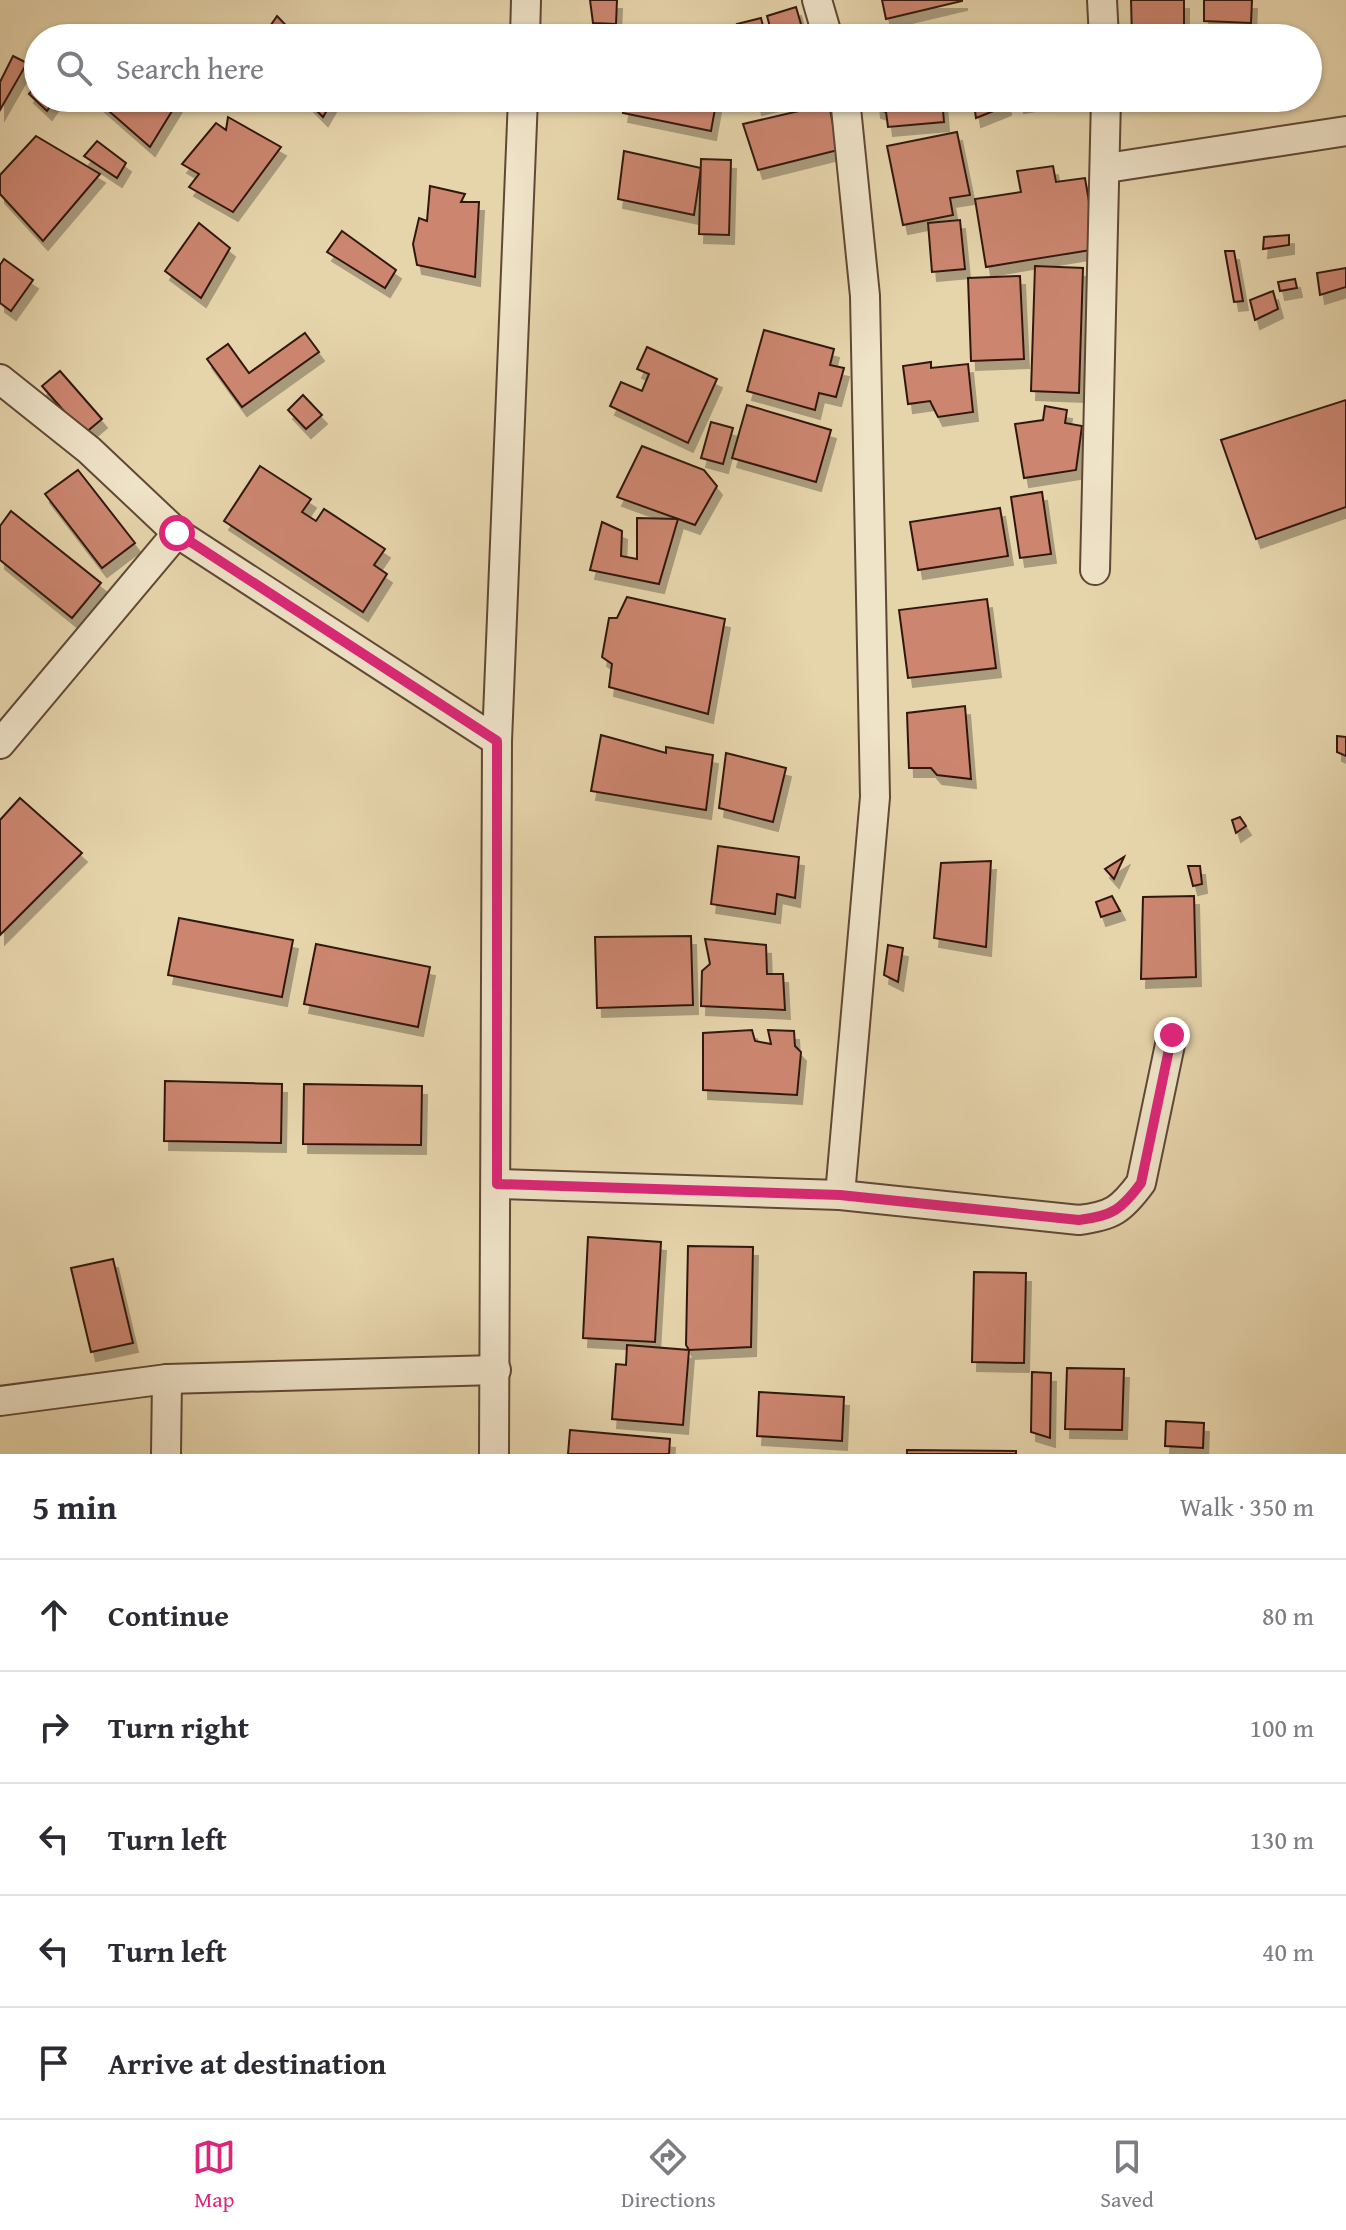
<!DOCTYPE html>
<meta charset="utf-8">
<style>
body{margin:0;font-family:"Gentium Book Plus",serif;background:#f2f2f3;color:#2b2b33}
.stop{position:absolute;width:24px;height:24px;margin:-18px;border:6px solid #db2777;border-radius:50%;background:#fff}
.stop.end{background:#db2777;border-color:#fff;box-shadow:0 2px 8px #0008}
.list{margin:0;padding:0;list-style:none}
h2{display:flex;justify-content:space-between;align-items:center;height:104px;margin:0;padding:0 32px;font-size:34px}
h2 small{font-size:26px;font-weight:400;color:#7c7c81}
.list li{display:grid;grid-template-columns:52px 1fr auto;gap:24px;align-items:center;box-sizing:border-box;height:112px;padding:0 32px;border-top:2px solid #e1e1e2}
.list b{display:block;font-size:30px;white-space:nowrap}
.list em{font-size:26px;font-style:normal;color:#7c7c81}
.icon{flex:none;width:44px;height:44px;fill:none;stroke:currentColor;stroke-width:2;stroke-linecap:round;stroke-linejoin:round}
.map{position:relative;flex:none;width:1346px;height:1454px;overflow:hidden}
.search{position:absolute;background:#fff;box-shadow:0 2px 6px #0004;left:24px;right:24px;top:24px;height:88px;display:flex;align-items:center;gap:20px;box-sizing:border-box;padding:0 28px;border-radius:44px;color:#7c7c81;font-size:30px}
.sheet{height:664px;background:#fff}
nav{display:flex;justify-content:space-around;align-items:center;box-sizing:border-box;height:112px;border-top:2px solid #e1e1e2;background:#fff;font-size:22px;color:#7c7c81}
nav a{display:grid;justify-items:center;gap:4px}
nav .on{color:#db2777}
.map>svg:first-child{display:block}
</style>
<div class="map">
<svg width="1346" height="1454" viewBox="0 0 1346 1454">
<defs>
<filter id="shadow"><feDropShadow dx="5" dy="9" stdDeviation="0" flood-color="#0004"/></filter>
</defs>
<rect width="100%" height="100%" fill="#e6d4ab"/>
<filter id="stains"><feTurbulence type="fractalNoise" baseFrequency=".0025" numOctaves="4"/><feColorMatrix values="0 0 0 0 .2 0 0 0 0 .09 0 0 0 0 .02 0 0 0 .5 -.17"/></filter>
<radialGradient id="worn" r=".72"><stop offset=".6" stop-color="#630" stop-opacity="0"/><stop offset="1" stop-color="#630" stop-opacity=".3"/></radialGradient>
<!-- building -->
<g fill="#cc8670" stroke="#33190e" stroke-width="2" filter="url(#shadow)">
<path d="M 590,0 L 617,0 L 616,24 L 593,23 Z"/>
<path d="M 882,0 L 962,0 L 962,1 L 886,19 Z"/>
<path d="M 1131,0 L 1184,0 L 1184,38 L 1132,38 Z"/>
<path d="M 1204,0 L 1252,0 L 1251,23 L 1204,21 Z"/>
<path d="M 796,7 L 805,38 L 773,38 L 767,16 Z"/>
<path d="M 277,16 L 298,38 L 262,38 Z"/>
<path d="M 761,18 L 766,38 L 741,38 L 737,24 Z"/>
<path d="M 13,56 L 27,63 L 0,110 L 0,82 Z"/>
<path d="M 37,84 L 38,98 L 56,98 L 47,111 L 29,94 Z"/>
<path d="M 94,98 L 180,98 L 150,147 Z"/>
<path d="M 304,98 L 334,98 L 323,117 Z"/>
<path d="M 626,98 L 717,98 L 711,131 L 623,113 Z"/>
<path d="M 755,98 L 781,98 L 782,100 L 757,106 Z"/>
<path d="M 875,98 L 942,98 L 944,122 L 888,127 L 886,112 L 876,109 Z"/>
<path d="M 973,98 L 1005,98 L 1006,106 L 976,118 Z"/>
<path d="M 1018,98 L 1055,98 L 1019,104 Z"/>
<path d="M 829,104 L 838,150 L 758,170 L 743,124 Z"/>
<path d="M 228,117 L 281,147 L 233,212 L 189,187 L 199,174 L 182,164 L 216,123 L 226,130 Z"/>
<path d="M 957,132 L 970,195 L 950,198 L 953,215 L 903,225 L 887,146 Z"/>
<path d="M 36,136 L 100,174 L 43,241 L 0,194 L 0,175 Z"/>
<path d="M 97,141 L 126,163 L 117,178 L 84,156 Z"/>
<path d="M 624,151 L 701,168 L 694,215 L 618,199 Z"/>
<path d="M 701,159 L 731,160 L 729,235 L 699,234 Z"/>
<path d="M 1053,166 L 1056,182 L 1085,178 L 1097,249 L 986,267 L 975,199 L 1021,192 L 1017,171 Z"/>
<path d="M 430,186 L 465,194 L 461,202 L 479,202 L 475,277 L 417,265 L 413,244 L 419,218 L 427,221 Z"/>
<path d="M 960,220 L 965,269 L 932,272 L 928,223 Z"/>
<path d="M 199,223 L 230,248 L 201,298 L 165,271 Z"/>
<path d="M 342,231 L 396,270 L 385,288 L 327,252 Z"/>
<path d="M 1289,235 L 1289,245 L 1263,249 L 1264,237 Z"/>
<path d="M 1225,251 L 1234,251 L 1243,301 L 1234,302 Z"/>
<path d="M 4,259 L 33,280 L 11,311 L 0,303 L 0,265 Z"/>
<path d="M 1035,266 L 1083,268 L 1079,393 L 1031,391 Z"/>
<path d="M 1346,268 L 1346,287 L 1320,295 L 1317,273 Z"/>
<path d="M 1020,276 L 1024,359 L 971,361 L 968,278 Z"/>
<path d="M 1295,279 L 1297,288 L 1280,291 L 1278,282 Z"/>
<path d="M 1273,291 L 1278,309 L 1255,320 L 1250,300 Z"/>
<path d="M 764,330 L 834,349 L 830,365 L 844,368 L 836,397 L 819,393 L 815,410 L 747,391 Z"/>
<path d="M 305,333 L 319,352 L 242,407 L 207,359 L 228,344 L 249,373 Z"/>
<path d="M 647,347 L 717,379 L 688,443 L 610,406 L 621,382 L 642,391 L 649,374 L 637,369 Z"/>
<path d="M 931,362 L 931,368 L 968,364 L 973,412 L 938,417 L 930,401 L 908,404 L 903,366 Z"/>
<path d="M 60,371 L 102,419 L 84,434 L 42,386 Z"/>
<path d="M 303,395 L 322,415 L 306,429 L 288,410 Z"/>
<path d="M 1346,400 L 1346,507 L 1256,539 L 1221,440 Z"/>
<path d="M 747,405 L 831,430 L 816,482 L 732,458 Z"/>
<path d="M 1045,406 L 1067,410 L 1065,423 L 1082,426 L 1076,470 L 1024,478 L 1015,424 L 1043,420 Z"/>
<path d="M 711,422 L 733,428 L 723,464 L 701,458 Z"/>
<path d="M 642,446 L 704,470 L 717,486 L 695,525 L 617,497 Z"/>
<path d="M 260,466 L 311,499 L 302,512 L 316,521 L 324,509 L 385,549 L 374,565 L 387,574 L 363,612 L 224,521 Z"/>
<path d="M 78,470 L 135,543 L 102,568 L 45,494 Z"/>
<path d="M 1042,492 L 1051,554 L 1020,558 L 1011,497 Z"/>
<path d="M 1000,508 L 1008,556 L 918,570 L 910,522 Z"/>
<path d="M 11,511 L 101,583 L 72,618 L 0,560 L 0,526 Z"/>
<path d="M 637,518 L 678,519 L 659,584 L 590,570 L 602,522 L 622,531 L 621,556 L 637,559 Z"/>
<path d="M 627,597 L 725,619 L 708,714 L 609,687 L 612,664 L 602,657 L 609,618 L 617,618 Z"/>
<path d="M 987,599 L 996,668 L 908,678 L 899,610 Z"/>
<path d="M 965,706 L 971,779 L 937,775 L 931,768 L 909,768 L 907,713 Z"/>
<path d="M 601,735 L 666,753 L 666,747 L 713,755 L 706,810 L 591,791 Z"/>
<path d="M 1337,736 L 1346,737 L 1346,756 L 1337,752 Z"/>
<path d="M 726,753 L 786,768 L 773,822 L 719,808 Z"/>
<path d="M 20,798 L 82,853 L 0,935 L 0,820 Z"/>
<path d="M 1240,817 L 1246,826 L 1236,833 L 1232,820 Z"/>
<path d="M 718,846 L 799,857 L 795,898 L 777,894 L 775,914 L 711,904 Z"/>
<path d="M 1124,857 L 1114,879 L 1105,869 Z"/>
<path d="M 991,861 L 986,947 L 934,938 L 941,863 Z"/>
<path d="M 1188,866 L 1200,866 L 1202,884 L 1193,886 Z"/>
<path d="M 1112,896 L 1120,911 L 1101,917 L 1096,902 Z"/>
<path d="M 1194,896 L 1196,977 L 1141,979 L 1143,897 Z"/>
<path d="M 179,918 L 293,940 L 282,997 L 168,975 Z"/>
<path d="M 691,936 L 693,1005 L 597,1008 L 595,937 Z"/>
<path d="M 705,939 L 766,945 L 767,974 L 783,974 L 785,1010 L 701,1006 L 702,971 L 710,964 Z"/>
<path d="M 316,944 L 430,967 L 418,1027 L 304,1004 Z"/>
<path d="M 888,945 L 903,948 L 898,982 L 884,975 Z"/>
<path d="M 752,1030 L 755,1041 L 771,1044 L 768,1030 L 794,1031 L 795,1046 L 801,1052 L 797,1095 L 703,1090 L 703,1033 Z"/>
<path d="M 165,1081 L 282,1084 L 281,1143 L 164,1141 Z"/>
<path d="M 304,1084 L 422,1086 L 421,1145 L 303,1144 Z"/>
<path d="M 588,1237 L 661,1242 L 655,1342 L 583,1338 Z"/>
<path d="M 688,1246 L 753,1247 L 751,1347 L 689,1350 L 686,1345 Z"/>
<path d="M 113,1259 L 133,1343 L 91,1352 L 71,1268 Z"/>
<path d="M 974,1272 L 1026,1273 L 1024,1363 L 972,1362 Z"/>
<path d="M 627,1345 L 689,1350 L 683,1425 L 612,1419 L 616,1364 L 626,1365 Z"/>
<path d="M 1067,1368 L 1124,1369 L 1122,1430 L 1065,1429 Z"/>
<path d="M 1032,1372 L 1051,1373 L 1050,1438 L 1031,1432 Z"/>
<path d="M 759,1392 L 844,1397 L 842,1441 L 757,1436 Z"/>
<path d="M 1166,1421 L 1204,1423 L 1203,1448 L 1165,1446 Z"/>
<path d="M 570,1430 L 670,1439 L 669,1454 L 568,1454 Z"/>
<path d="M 907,1450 L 1016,1451 L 1016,1454 L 907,1454 Z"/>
</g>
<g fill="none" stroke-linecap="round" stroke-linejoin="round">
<!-- minor casing -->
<g stroke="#604835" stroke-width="32">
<g id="minor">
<path d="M 817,0 L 828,38"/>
<path d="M 1102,0 L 1104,38"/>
<path d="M 525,38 L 526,0"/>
<path d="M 1107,168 L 1346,131"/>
<path d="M 0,379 L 89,450 L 177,533 L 497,741"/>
<path d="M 1095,570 L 1106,98"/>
<path d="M 0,744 L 177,533"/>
<path d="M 497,1184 L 840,1195 L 1079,1220 C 1112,1216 1121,1210 1141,1183 L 1172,1035"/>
<path d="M 840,1195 L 875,797 L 865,296 L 845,98"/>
<path d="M 0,1401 L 167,1379 L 496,1370"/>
<path d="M 166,1454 L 167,1379"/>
<path d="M 494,1454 L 497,741 L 523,98"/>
</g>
</g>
<!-- minor -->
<use href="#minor" stroke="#efe3c8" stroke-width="28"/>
</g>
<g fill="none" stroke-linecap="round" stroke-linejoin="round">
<!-- route -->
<path stroke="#db2777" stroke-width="10" d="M 177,533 L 497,741 L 497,1184 L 840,1195 L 1079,1220 C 1112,1216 1121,1210 1141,1183 L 1172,1035"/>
</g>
<rect width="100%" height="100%" filter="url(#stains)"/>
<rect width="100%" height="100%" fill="url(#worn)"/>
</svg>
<div class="stop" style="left:177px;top:533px"></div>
<div class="stop end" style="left:1172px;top:1035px"></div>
<div class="search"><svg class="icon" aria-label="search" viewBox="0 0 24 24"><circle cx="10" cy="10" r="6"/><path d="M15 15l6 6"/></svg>Search here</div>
</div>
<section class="sheet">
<h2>5 min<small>Walk · 350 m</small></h2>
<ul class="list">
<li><svg class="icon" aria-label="ahead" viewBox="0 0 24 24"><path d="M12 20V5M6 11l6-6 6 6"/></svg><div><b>Continue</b></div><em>80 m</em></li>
<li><svg class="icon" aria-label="right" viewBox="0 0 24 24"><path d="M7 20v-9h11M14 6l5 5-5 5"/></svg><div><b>Turn right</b></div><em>100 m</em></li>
<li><svg class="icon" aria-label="left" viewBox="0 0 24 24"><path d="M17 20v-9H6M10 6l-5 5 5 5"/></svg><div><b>Turn left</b></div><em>130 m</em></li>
<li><svg class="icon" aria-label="left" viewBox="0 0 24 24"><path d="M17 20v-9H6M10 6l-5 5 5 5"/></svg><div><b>Turn left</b></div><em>40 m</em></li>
<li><svg class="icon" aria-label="arrive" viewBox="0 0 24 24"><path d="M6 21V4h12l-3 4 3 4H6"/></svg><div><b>Arrive at destination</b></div></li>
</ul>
</section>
<nav>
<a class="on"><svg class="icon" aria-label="map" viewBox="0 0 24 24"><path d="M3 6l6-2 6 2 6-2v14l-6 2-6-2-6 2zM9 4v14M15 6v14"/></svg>Map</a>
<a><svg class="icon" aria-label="directions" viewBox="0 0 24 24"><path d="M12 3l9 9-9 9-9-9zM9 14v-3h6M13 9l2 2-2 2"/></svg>Directions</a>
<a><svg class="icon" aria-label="saved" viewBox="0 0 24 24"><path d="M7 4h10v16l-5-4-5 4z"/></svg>Saved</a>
</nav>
